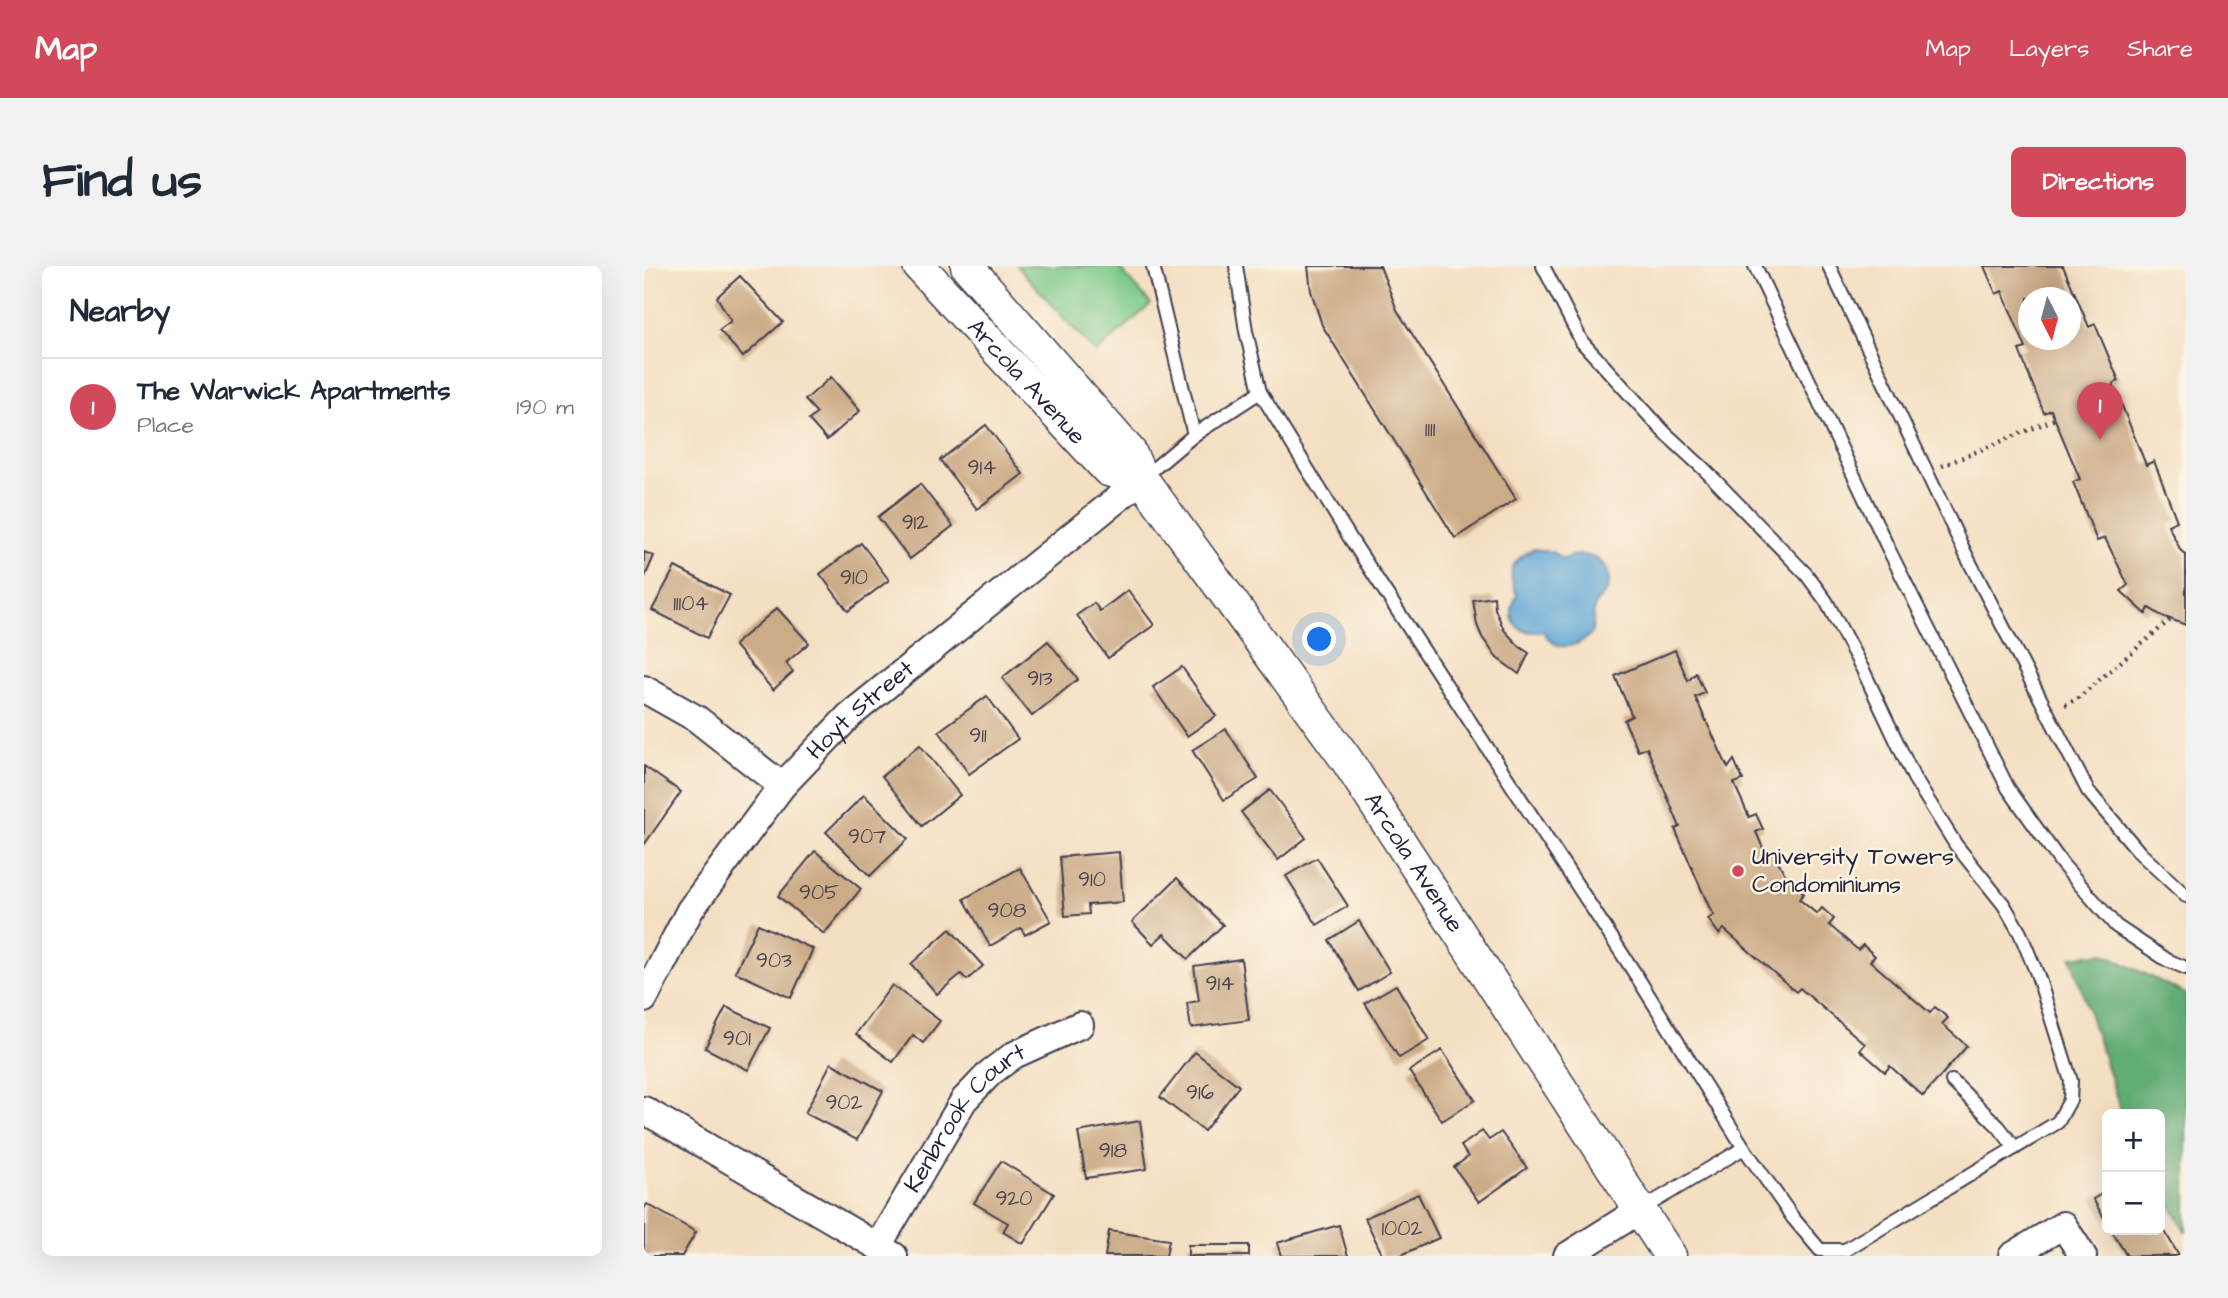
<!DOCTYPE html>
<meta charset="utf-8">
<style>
body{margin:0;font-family:"Architects Daughter",sans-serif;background:#f2f2f3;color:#1f2937}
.controls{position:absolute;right:21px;bottom:21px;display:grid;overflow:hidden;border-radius:10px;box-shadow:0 7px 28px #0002}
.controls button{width:63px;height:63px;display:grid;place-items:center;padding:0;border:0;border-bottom:2px solid #e0e1e3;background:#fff;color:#1f2937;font:35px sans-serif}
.compass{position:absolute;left:1374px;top:21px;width:63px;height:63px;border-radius:50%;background:#fff;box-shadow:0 7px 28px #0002;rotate:174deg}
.you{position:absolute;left:676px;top:374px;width:24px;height:24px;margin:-18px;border:5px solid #fff;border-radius:50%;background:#1a73e8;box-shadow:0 0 0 10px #1a73e833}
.badge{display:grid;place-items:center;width:46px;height:46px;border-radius:50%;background:#d1495b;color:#fff;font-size:23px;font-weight:700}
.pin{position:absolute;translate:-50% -58px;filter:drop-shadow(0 2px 4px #0008)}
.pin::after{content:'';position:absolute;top:37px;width:24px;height:21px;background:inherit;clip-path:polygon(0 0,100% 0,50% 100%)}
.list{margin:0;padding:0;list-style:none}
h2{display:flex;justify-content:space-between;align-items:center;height:91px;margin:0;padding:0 28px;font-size:30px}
h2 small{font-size:23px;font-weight:400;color:#747a83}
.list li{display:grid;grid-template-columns:46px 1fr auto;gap:21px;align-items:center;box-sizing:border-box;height:98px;padding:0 28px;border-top:2px solid #e0e1e3}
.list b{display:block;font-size:26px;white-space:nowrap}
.list p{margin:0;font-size:23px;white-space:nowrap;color:#747a83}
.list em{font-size:23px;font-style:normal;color:#747a83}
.map{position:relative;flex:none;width:1542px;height:990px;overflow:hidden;border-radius:10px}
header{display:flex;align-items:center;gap:42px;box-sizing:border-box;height:98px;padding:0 35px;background:#d1495b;color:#fff}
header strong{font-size:33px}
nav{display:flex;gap:38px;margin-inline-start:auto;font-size:24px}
.intro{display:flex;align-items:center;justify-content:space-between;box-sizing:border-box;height:168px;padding:0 42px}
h1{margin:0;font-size:49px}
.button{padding:18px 32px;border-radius:10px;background:#d1495b;color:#fff;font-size:24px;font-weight:700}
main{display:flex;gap:42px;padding:0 42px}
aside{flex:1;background:#fff;border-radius:10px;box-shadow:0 7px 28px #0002}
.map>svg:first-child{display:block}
</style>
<header>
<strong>Map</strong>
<nav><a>Map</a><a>Layers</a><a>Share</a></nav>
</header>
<div class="intro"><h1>Find us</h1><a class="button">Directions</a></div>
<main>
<aside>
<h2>Nearby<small></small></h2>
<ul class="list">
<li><span class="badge">1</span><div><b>The Warwick Apartments</b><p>Place</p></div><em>190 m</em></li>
</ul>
</aside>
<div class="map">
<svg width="1542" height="990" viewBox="0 0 1542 990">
<rect width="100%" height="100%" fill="#fcf5e5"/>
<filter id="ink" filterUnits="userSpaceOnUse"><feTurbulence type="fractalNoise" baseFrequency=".0143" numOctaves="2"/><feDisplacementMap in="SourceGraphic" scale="14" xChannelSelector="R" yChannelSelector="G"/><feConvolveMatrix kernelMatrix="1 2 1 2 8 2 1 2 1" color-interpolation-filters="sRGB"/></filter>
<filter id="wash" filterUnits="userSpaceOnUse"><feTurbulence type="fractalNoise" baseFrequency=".00686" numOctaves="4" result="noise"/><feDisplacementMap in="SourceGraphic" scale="28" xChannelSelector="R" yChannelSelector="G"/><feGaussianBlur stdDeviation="1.57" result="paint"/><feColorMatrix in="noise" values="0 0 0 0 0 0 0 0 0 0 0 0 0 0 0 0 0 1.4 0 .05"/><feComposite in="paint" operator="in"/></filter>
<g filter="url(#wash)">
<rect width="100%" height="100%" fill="#f4dfc2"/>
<!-- green -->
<path fill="#78c787" stroke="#4d7461" stroke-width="2" d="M 373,0 L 473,0 L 507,38 L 452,87 Z"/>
<!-- forest -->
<path fill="#62ac74" stroke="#426758" stroke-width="2" d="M 1459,687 L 1542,728 L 1542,967 L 1516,919 L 1516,848 L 1478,848 L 1427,691 Z"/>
<!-- water -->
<path fill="#5fa6d5" stroke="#406488" stroke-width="2" d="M 890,283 L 908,286 L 919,293 C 940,282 971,294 964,321 C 962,330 954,332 951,339 C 948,347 950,359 948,367 C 931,383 912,387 899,365 C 871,370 861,353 873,329 C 862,305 867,294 890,283 Z"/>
<g id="blocks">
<!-- building -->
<g fill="#ccab87" fill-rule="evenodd">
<path d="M 664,0 L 736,0 L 753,44 L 872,233 L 811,272 L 678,59 L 667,25 Z"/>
<path d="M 1340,0 L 1419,0 L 1445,61 L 1451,58 L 1475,115 L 1469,118 L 1502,199 L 1510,195 L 1533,255 L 1524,259 L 1537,285 L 1542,288 L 1542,359 L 1518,350 L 1505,342 L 1502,348 L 1477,325 L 1484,319 L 1461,272 L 1453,275 L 1429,216 L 1436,213 L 1407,144 L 1400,147 L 1375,84 L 1382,82 L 1358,25 L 1352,28 ZM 1384,32 L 1426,32 L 1426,74 L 1384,74 Z"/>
<path d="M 96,10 L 139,56 L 99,91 L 75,64 L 87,55 L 73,31 Z"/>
<path d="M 187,111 L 216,145 L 183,174 L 165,154 L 173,147 L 161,134 Z"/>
<path d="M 342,159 L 379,208 L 333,243 L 296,194 Z"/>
<path d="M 276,218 L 309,260 L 266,293 L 234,251 Z"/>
<path d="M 217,277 L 245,314 L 204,345 L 176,308 Z"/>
<path d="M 0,286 L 10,290 L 0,313 Z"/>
<path d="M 31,301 L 86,329 L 63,372 L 8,344 Z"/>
<path d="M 484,324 L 510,359 L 464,392 L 433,349 L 450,337 L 456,345 Z"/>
<path d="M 850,331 L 851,343 L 860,364 L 876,381 L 885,387 L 875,408 L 853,392 L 838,371 L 833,359 L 829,334 Z"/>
<path d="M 133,342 L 165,377 L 142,397 L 149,406 L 129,424 L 90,379 Z"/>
<path d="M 404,375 L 434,413 L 388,450 L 358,412 Z"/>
<path d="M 1031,384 L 1044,415 L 1052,407 L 1061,427 L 1051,431 L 1084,502 L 1090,494 L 1099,514 L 1090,517 L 1105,551 L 1112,548 L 1119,563 L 1112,566 L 1121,587 L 1128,584 L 1142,610 L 1160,627 L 1155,633 L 1173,648 L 1178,642 L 1190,653 L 1185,659 L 1214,684 L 1219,679 L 1231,690 L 1226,695 L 1286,747 L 1291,741 L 1304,752 L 1298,758 L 1323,780 L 1279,830 L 1246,800 L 1241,806 L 1216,784 L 1221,778 L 1156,722 L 1152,726 L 1080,663 L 1075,668 L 1064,653 L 1070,649 L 1066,643 L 1031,563 L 1036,561 L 1003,482 L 994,485 L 980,454 L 988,450 L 971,410 Z"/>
<path d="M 538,401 L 572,450 L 543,470 L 509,421 Z"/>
<path d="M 343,430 L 374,473 L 325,508 L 295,465 Z"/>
<path d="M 582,463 L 614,513 L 580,534 L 548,484 Z"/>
<path d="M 276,479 L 316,529 L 278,560 L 238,510 Z"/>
<path d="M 0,500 L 37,526 L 0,579 Z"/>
<path d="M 626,524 L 662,572 L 634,594 L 597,546 Z"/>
<path d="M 220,529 L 264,573 L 226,610 L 182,566 Z"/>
<path d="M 171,585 L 217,623 L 180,668 L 134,630 Z"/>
<path d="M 475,586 L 479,636 L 444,639 L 445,648 L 421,650 L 416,591 Z"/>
<path d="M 673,592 L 704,640 L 673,659 L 642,610 Z"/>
<path d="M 376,602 L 407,655 L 381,669 L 377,662 L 346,680 L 320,633 Z"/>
<path d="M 533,612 L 579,659 L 544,693 L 520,668 L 509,678 L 488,656 Z"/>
<path d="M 715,655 L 746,706 L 715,725 L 685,674 Z"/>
<path d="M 114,658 L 169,683 L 147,732 L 91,706 Z"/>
<path d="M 306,663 L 339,700 L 323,714 L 317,708 L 293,728 L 267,698 Z"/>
<path d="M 597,693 L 605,754 L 547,762 L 543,737 L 555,735 L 550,700 Z"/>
<path d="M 248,719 L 296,755 L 279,777 L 269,769 L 249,796 L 212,768 Z"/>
<path d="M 752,719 L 785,774 L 755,792 L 721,737 Z"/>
<path d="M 82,741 L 126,762 L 104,804 L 61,782 Z"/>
<path d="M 798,784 L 831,834 L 798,855 L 765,805 Z"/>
<path d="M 551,786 L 595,820 L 560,865 L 516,831 Z"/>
<path d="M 187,797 L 239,825 L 213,874 L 161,847 Z"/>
<path d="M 496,855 L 503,903 L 442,912 L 434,866 Z"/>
<path d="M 838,865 L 845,874 L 857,866 L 883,902 L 835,936 L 810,901 L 824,891 L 817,880 Z"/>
<path d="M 357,895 L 410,928 L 379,978 L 359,966 L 364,957 L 330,937 Z"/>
<path d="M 1463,925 L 1463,957 L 1449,933 Z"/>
<path d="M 774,928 L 795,972 L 755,990 L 739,990 L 721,952 Z"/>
<path d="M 3,938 L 52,966 L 38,990 L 0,990 L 0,943 Z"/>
<path d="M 1516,957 L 1535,990 L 1483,990 L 1467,964 L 1516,964 Z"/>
<path d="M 695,959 L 704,990 L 637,990 L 633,977 Z"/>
<path d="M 465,965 L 525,974 L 522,990 L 461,990 Z"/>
<rect x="544" y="979" width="61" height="11"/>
</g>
</g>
</g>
<g filter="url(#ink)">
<use href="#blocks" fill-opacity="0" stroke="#423e4f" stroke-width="2"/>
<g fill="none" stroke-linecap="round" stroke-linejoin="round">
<!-- service casing -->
<g stroke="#423e4f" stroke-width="16">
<g id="service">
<path d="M 509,0 L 550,169"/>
<path d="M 1111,0 L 1245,284 L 1364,522 L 1418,598 L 1472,660 L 1523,694 L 1542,702"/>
<path d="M 1185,0 L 1323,291 L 1444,525 L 1496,587 L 1542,630"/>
<path d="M 616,126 L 706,272 L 990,706 L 1100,882 L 1149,952 L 1176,984 L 1201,984 L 1414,856 L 1426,834 L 1427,815 L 1394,710 L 1376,667 L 1360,639 L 1312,579 L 1270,512 L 1219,404 L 1182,335 L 1162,308 L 1060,203 L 1021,167 L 938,76 L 899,0"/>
<path d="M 500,211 L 550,169 L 616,126 L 602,65 L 592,0"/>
<path d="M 1308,815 L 1355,861 L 1371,882"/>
<path d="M 996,944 L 1100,882"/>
</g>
</g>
<!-- minor casing -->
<g stroke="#423e4f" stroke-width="30">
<g id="minor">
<path d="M 0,423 L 53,453 L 138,520"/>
<path id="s1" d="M 0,733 L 46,644 L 138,520 L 206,449 L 498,213"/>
<path d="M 0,844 L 250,990"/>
<path id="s2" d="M 234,980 L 320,834 L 347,806 L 370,789 L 436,759"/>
<path d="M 923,990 L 996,944"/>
<path d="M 1368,990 L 1419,959 L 1439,990"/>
</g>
</g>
<!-- tertiary casing -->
<g stroke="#423e4f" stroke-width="35">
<g id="tertiary">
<path id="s3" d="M 275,0 L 464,204 L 498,213"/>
<path id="s4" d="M 323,0 L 486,186 L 498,213 L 702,493 L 1026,990"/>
</g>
</g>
<!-- path -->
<g stroke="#423e4f" stroke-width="4.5" stroke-dasharray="2 5" stroke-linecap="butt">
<path d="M 1298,200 L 1411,153"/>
<path d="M 1421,439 L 1434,432 L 1526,354"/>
</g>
<!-- service -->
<use href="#service" stroke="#fff" stroke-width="12"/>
<!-- minor -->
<use href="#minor" stroke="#fff" stroke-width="26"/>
<!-- tertiary -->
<use href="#tertiary" stroke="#fff" stroke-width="32"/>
</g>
</g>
<!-- markers -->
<circle fill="#d1495b" stroke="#fcf5e5" stroke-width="2.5" cx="1094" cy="605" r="7"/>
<g text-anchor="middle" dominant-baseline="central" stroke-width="5" stroke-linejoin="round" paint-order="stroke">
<!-- number labels -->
<g font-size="21" fill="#4c444e">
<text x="786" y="163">1111</text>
<text x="338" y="201">914</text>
<text x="271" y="256">912</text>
<text x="210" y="311">910</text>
<text x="47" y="337">11104</text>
<text x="396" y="412">913</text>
<text x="334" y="469">911</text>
<text x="223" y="570">907</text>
<text x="448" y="613">910</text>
<text x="175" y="626">905</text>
<text x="363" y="644">908</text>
<text x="130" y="694">903</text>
<text x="576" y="717">914</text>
<text x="93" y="772">901</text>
<text x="556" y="826">916</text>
<text x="200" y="836">902</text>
<text x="469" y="884">918</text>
<text x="370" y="932">920</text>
<text x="758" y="962">1002</text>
</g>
<!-- street labels -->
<g font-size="24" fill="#22223b" stroke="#fcf5e5">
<text stroke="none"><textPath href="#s3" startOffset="158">Arcola Avenue</textPath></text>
<text stroke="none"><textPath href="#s1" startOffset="364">Hoyt Street</textPath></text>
<text stroke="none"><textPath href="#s4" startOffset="747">Arcola Avenue</textPath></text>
<text stroke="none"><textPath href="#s2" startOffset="156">Kenbrook Court</textPath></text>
</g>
<!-- poi labels -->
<g font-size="24" fill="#22223b" stroke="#fcf5e5" text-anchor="start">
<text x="1108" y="591">University Towers<tspan x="1108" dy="28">Condominiums</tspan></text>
</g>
</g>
</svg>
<div class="controls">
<button>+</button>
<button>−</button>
</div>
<svg class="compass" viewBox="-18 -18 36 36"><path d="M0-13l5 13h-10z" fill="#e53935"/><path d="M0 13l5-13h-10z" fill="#747a83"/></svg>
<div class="you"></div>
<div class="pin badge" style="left:1456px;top:174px">1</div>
</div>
</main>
